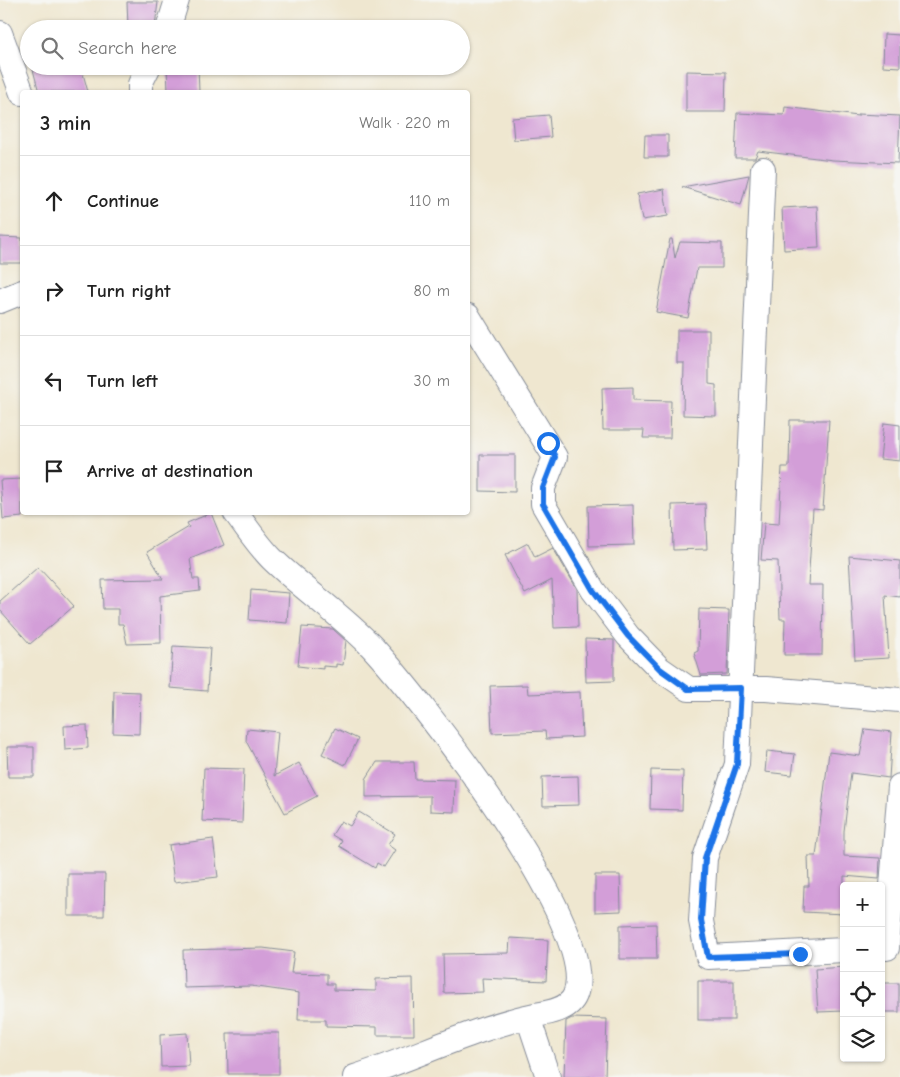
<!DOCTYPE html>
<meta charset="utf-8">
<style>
body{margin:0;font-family:"Comic Neue",sans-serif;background:#f6f6f6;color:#222}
.controls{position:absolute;right:15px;bottom:15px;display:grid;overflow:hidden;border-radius:5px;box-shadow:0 1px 4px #0004}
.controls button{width:45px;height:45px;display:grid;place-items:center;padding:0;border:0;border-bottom:1px solid #e0e0e0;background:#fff;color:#222;font:25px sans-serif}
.stop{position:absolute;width:15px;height:15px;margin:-11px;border:4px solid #1a73e8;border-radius:50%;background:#fff}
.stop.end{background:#1a73e8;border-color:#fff;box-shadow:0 1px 5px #0008}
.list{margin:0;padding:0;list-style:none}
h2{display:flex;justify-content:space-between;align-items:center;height:65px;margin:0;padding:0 20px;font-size:21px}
h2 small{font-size:16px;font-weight:400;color:#767676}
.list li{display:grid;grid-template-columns:32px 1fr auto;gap:15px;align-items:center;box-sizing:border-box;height:90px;padding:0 20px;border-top:1px solid #e0e0e0}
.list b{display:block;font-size:19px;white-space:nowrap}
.list em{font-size:16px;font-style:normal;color:#767676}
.icon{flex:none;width:28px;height:28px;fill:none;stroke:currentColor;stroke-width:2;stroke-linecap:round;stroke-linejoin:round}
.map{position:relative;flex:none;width:900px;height:1077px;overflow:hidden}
.search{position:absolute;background:#fff;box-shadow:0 1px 4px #0004;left:20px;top:20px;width:450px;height:55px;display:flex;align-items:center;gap:12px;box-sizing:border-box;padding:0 18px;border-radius:28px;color:#767676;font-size:19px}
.panel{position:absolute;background:#fff;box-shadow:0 1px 4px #0004;left:20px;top:90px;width:450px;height:425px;border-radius:5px}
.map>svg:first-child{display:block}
</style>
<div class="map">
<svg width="900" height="1077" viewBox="0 0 900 1077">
<rect width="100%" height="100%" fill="#f6f6f2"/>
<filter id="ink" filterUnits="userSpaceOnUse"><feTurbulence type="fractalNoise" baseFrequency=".02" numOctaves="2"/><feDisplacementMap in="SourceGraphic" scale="10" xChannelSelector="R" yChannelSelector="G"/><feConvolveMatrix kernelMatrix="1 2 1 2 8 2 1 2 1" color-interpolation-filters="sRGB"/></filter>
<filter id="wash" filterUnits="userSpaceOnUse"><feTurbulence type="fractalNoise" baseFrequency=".0096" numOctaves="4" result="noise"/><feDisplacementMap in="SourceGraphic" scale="20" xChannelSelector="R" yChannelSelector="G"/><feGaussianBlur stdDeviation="1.12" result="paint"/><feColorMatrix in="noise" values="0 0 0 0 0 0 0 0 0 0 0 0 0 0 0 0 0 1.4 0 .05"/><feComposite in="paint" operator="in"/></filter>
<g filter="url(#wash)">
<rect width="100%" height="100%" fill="#efe7d0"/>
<g id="blocks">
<!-- building -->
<g fill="#d39ed8">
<path d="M 127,2 L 158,2 L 155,26 L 128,26 Z"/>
<path d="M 884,34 L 900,35 L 900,67 L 883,66 Z"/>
<path d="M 32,66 L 81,66 L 88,92 L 39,92 Z"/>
<path d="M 167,66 L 198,66 L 199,92 L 168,92 Z"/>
<path d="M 686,71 L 726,72 L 725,112 L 686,112 Z"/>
<path d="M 785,107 L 858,116 L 858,114 L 900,116 L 898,163 L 833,160 L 758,151 L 755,158 L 735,158 L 737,113 L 784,115 Z"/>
<path d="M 549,115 L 551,137 L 514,140 L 512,118 Z"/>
<path d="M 645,135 L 668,135 L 668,157 L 644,157 Z"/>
<path d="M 749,175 L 741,205 L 682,187 Z"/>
<path d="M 664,189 L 668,216 L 642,220 L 637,194 Z"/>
<path d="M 817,206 L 819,248 L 784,250 L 782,208 Z"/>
<path d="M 0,237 L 22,238 L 22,263 L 0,263 Z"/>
<path d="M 670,239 L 672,239 L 675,258 L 680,242 L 722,243 L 722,268 L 697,268 L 688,318 L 656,312 Z"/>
<path d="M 677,330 L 709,330 L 709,384 L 716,385 L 716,416 L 683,415 L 684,363 L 677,363 Z"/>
<path d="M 633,387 L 633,400 L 671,401 L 670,438 L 643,438 L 644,430 L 603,430 L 602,388 Z"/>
<path d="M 790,420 L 829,420 L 823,510 L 813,509 L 808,585 L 823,585 L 822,655 L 784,655 L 785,619 L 780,619 L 778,561 L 761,560 L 764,523 L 779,524 L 782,467 L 789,467 Z"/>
<path d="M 884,423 L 900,425 L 900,461 L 880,459 Z"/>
<path d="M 480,455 L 515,455 L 515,492 L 480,491 Z"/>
<path d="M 22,479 L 22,517 L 3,519 L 0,480 Z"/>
<path d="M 705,504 L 707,549 L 673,550 L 672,505 Z"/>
<path d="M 633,505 L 634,545 L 589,546 L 588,506 Z"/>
<path d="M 211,513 L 224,545 L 190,559 L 193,579 L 199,579 L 200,591 L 160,596 L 161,643 L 127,644 L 123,624 L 118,624 L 118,609 L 103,609 L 102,580 L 163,579 L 147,552 L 189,527 L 187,523 Z"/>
<path d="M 528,543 L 535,557 L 553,548 L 577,589 L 578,627 L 554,628 L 552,580 L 525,594 L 505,555 Z"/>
<path d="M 849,556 L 900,561 L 900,597 L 885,595 L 889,658 L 855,660 Z"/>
<path d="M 38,567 L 74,606 L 30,644 L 0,610 L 0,601 Z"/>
<path d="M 251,590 L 289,593 L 287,623 L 249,620 Z"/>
<path d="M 699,609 L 729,610 L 727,674 L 701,675 L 694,653 L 698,651 Z"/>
<path d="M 302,627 L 333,629 L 346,641 L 343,665 L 336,664 L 336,667 L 323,666 L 323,669 L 298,666 Z"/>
<path d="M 585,639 L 614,640 L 614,681 L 586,682 Z"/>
<path d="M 173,646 L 210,648 L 207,691 L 170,688 Z"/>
<path d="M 527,685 L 528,694 L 580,692 L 582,737 L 546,739 L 545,731 L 492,733 L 490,686 Z"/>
<path d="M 114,691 L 140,692 L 139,734 L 113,733 Z"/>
<path d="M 87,725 L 88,748 L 65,750 L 64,726 Z"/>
<path d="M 335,728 L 358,739 L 345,765 L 322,754 Z"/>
<path d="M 247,729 L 278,732 L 274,776 L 299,763 L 317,796 L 285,813 L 246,741 Z"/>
<path d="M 865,729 L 892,732 L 889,778 L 851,773 L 844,831 L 844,856 L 880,858 L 879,879 L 844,876 L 844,914 L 803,912 L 804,886 L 809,886 L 808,856 L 816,856 L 829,752 L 860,756 Z"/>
<path d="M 7,747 L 34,747 L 34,777 L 8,777 Z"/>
<path d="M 767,751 L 795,754 L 792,775 L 765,772 Z"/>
<path d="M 377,762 L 414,762 L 415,779 L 455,780 L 454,812 L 430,811 L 430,796 L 366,797 L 366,779 Z"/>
<path d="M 204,768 L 244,769 L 242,823 L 202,821 Z"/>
<path d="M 651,770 L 683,771 L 682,810 L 650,809 Z"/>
<path d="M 578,776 L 579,805 L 543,806 L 542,777 Z"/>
<path d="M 359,812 L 395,834 L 388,845 L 395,850 L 384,867 L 377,863 L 375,868 L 339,846 L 342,841 L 332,835 L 341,821 L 350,826 Z"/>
<path d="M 213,839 L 218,877 L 174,882 L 169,845 Z"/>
<path d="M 68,874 L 105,874 L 104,916 L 68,916 Z"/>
<path d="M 595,875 L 620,875 L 621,911 L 595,912 Z"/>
<path d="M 656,924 L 657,959 L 620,959 L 620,925 Z"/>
<path d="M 510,938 L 548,940 L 546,981 L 482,978 L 483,992 L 444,993 L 443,954 L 509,953 Z"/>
<path d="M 263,948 L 294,952 L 291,973 L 327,974 L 327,984 L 334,984 L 334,990 L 376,991 L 376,979 L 413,978 L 414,1035 L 377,1035 L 377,1027 L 326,1026 L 326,1020 L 298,1020 L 299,993 L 251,986 L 184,988 L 183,950 Z"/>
<path d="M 844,967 L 844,1011 L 818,1012 L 815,969 Z"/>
<rect x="698" y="981" width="36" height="39"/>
<rect x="881" y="983" width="18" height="29"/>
<path d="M 572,1018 L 607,1019 L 605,1077 L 564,1077 L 566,1021 Z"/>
<path d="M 187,1033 L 189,1066 L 161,1067 L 160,1035 Z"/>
<path d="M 227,1033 L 279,1033 L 279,1074 L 228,1074 Z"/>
</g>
</g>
</g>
<g filter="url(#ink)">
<use href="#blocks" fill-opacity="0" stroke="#858b97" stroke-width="1"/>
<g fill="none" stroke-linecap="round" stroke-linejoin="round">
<!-- minor casing -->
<g stroke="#858b97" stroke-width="26">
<g id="minor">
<path d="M 168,29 L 177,0"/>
<path d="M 0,33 L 22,93"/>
<path d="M 140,92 L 140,84 L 149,66"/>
<path d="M 763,169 L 737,764 L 705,858 L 701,921 L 708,957 L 844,950"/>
<path d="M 0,301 L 22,292"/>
<path d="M 468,316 L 555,457 L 543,488 L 543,504 L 593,590 L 628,636 L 660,669 L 689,689 L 766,689 L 900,700"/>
<path d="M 235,512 C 247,528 258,545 272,559 C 304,590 342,615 373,648 C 420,699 602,929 575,995 C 569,1010 548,1013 535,1015 C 473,1028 415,1058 355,1077"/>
<path d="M 887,948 L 900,786"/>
<path d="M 528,1017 L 548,1077"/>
</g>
</g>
<!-- minor -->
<use href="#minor" stroke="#fff" stroke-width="24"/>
</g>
</g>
<g fill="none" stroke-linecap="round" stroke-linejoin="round" filter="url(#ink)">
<!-- route -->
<path stroke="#1a73e8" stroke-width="6" d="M 548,443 L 555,457 L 543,488 L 543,504 L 593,590 L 628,636 L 660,669 L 688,689 L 741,688 L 737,764 L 705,858 L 701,920 L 708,957 L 800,954"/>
</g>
</svg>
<div class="controls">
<button>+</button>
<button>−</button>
<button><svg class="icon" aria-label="locate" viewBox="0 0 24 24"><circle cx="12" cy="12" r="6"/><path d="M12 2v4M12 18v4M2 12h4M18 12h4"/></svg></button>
<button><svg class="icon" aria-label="layers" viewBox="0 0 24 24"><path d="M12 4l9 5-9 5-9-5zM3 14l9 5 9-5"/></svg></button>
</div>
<div class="stop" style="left:548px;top:443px"></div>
<div class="stop end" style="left:800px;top:954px"></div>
<div class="search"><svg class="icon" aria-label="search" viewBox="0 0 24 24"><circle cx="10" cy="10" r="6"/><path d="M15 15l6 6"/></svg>Search here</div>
<section class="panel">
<h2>3 min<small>Walk · 220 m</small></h2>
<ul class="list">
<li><svg class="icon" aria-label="ahead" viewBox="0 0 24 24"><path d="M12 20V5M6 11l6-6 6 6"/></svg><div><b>Continue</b></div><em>110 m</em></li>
<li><svg class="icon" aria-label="right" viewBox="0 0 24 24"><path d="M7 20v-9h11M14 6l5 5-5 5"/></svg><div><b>Turn right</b></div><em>80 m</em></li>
<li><svg class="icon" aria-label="left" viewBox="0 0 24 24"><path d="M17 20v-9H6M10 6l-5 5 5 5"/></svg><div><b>Turn left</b></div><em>30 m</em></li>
<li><svg class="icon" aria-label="arrive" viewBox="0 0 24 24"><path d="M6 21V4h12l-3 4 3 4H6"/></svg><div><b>Arrive at destination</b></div></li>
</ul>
</section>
</div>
